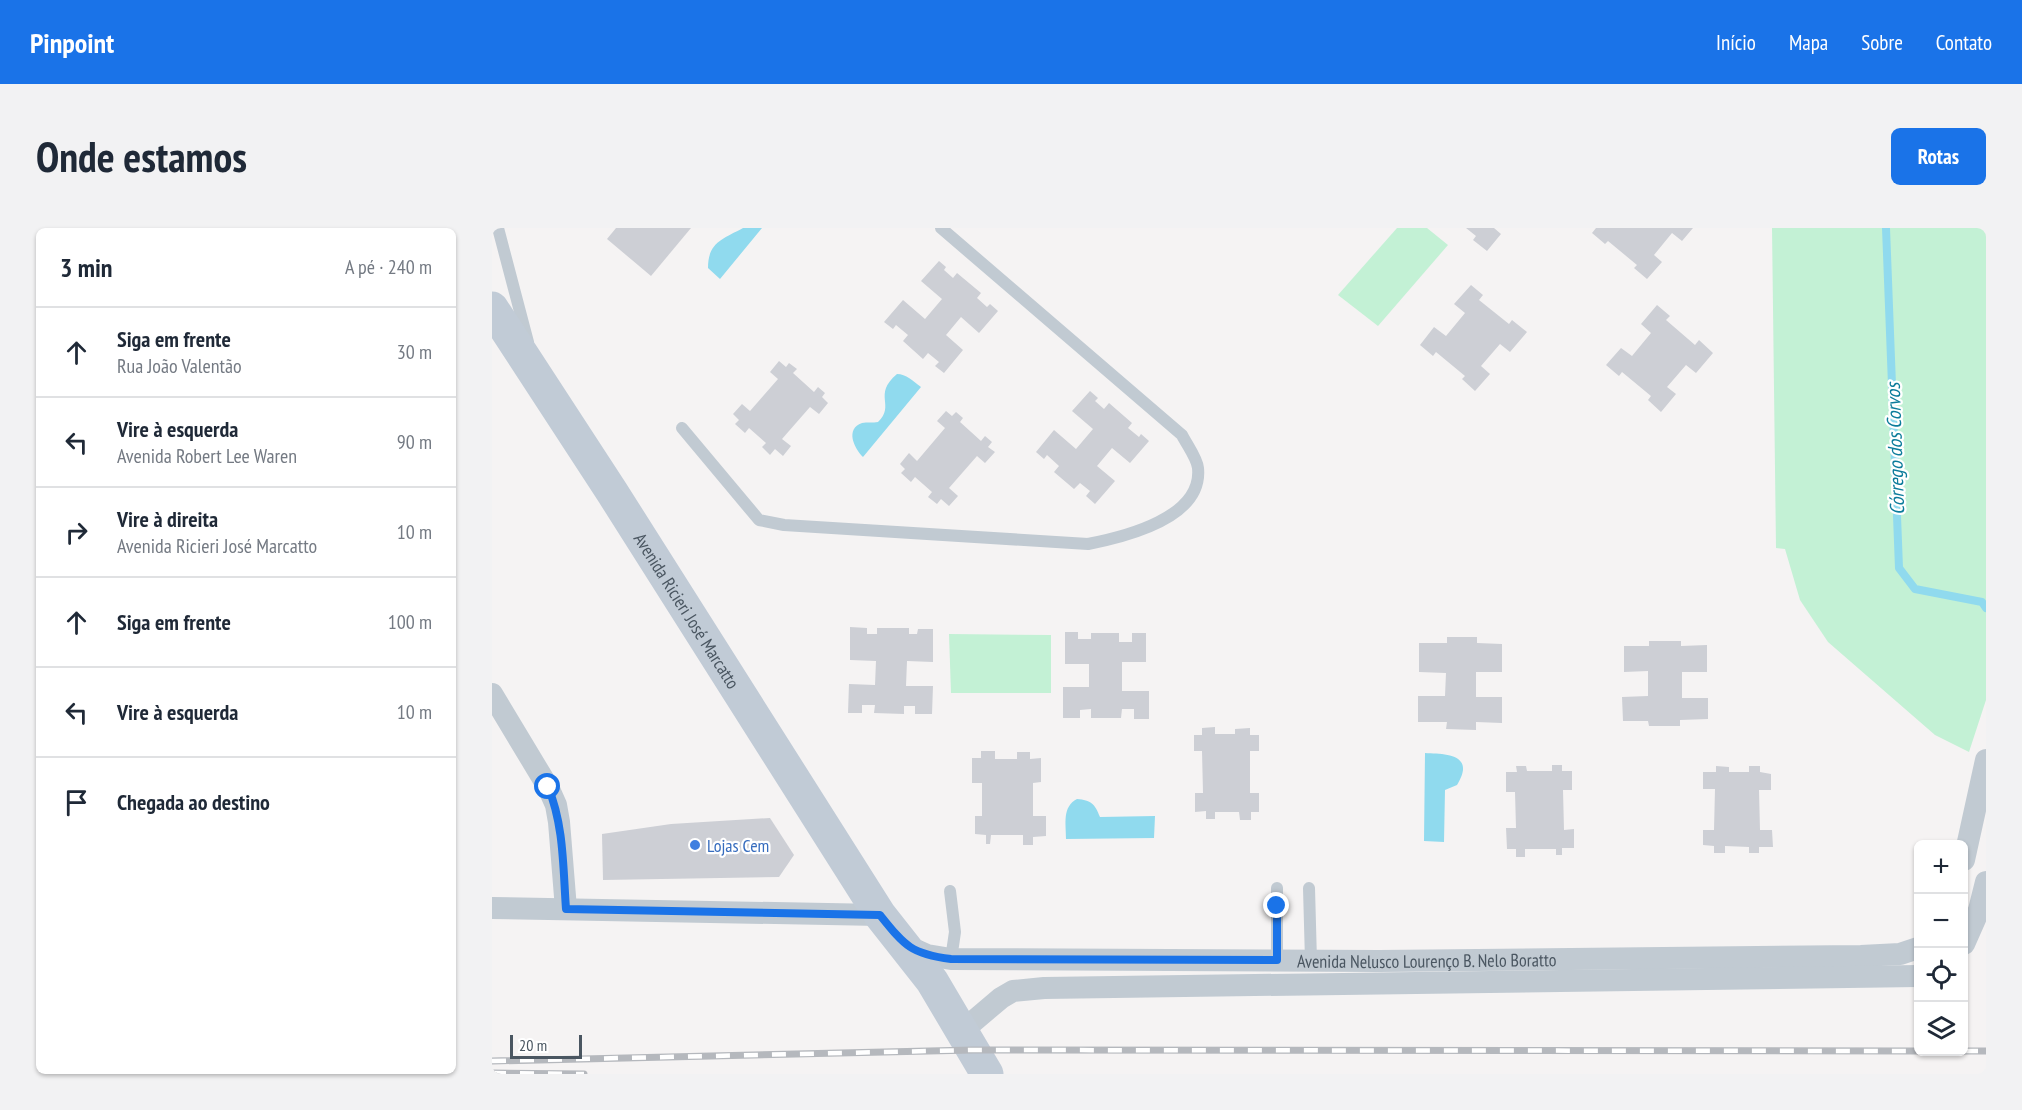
<!DOCTYPE html>
<html lang="pt">
<meta charset="utf-8">
<style>
body{margin:0;font-family:"PT Sans Narrow",sans-serif;background:#f2f2f3;color:#1f2937}
.controls{position:absolute;right:18px;bottom:18px;display:grid;overflow:hidden;border-radius:9px;box-shadow:0 2px 4px #0004}
.controls button{width:54px;height:54px;display:grid;place-items:center;padding:0;border:0;border-bottom:2px solid #e0e1e3;background:#fff;color:#1f2937;font:30px sans-serif}
.scale{position:absolute;left:18px;bottom:15px;width:72px;box-sizing:border-box;padding-left:6px;border:3px solid #4a5661;border-top:0;font-size:16px;line-height:21px;white-space:nowrap;color:#4a5661;-webkit-text-stroke:4px #fff;paint-order:stroke}
.stop{position:absolute;width:18px;height:18px;margin:-14px;border:4px solid #1a73e8;border-radius:50%;background:#fff}
.stop.end{background:#1a73e8;border-color:#fff;box-shadow:0 2px 6px #0008}
.list{margin:0;padding:0;list-style:none}
h2{display:flex;justify-content:space-between;align-items:center;height:78px;margin:0;padding:0 24px;font-size:26px}
h2 small{font-size:20px;font-weight:400;color:#747a83}
.list li{display:grid;grid-template-columns:39px 1fr auto;gap:18px;align-items:center;box-sizing:border-box;height:90px;padding:0 24px;border-top:2px solid #e0e1e3}
.list b{display:block;font-size:22px;white-space:nowrap}
.list p{margin:0;font-size:20px;white-space:nowrap;color:#747a83}
.list em{font-size:20px;font-style:normal;color:#747a83}
.icon{flex:none;width:33px;height:33px;fill:none;stroke:currentColor;stroke-width:2;stroke-linecap:round;stroke-linejoin:round}
.map{position:relative;flex:none;width:1494px;height:846px;overflow:hidden;border-radius:9px}
header{display:flex;align-items:center;gap:36px;box-sizing:border-box;height:84px;padding:0 30px;background:#1a73e8;color:#fff}
header strong{font-size:28px}
nav{display:flex;gap:33px;margin-inline-start:auto;font-size:21px}
.intro{display:flex;align-items:center;justify-content:space-between;box-sizing:border-box;height:144px;padding:0 36px}
h1{margin:0;font-size:42px}
.button{padding:15px 27px;border-radius:9px;background:#1a73e8;color:#fff;font-size:21px;font-weight:700}
main{display:flex;gap:36px;padding:0 36px}
aside{flex:1;background:#fff;border-radius:9px;box-shadow:0 2px 4px #0004}
.map>svg:first-child{display:block}
</style>
<header>
<strong>Pinpoint</strong>
<nav><a>Início</a><a>Mapa</a><a>Sobre</a><a>Contato</a></nav>
</header>
<div class="intro"><h1>Onde estamos</h1><a class="button">Rotas</a></div>
<main>
<aside>
<h2>3 min<small>A pé · 240 m</small></h2>
<ul class="list">
<li><svg class="icon" aria-label="ahead" viewBox="0 0 24 24"><path d="M12 20V5M6 11l6-6 6 6"/></svg><div><b>Siga em frente</b><p>Rua João Valentão</p></div><em>30 m</em></li>
<li><svg class="icon" aria-label="left" viewBox="0 0 24 24"><path d="M17 20v-9H6M10 6l-5 5 5 5"/></svg><div><b>Vire à esquerda</b><p>Avenida Robert Lee Waren</p></div><em>90 m</em></li>
<li><svg class="icon" aria-label="right" viewBox="0 0 24 24"><path d="M7 20v-9h11M14 6l5 5-5 5"/></svg><div><b>Vire à direita</b><p>Avenida Ricieri José Marcatto</p></div><em>10 m</em></li>
<li><svg class="icon" aria-label="ahead" viewBox="0 0 24 24"><path d="M12 20V5M6 11l6-6 6 6"/></svg><div><b>Siga em frente</b></div><em>100 m</em></li>
<li><svg class="icon" aria-label="left" viewBox="0 0 24 24"><path d="M17 20v-9H6M10 6l-5 5 5 5"/></svg><div><b>Vire à esquerda</b></div><em>10 m</em></li>
<li><svg class="icon" aria-label="arrive" viewBox="0 0 24 24"><path d="M6 21V4h12l-3 4 3 4H6"/></svg><div><b>Chegada ao destino</b></div></li>
</ul>
</aside>
<div class="map">
<svg width="1494" height="846" viewBox="0 0 1494 846">
<rect width="100%" height="100%" fill="#f5f3f3"/>
<!-- green -->
<g fill="#c3f1d5">
<path d="M 905,0 L 935,0 L 956,17 L 886,98 L 846,67 Z"/>
<path d="M 1280,0 L 1494,0 L 1494,472 L 1477,524 L 1443,507 L 1336,414 L 1308,372 L 1293,321 L 1284,320 Z"/>
<path d="M 457,406 L 559,407 L 559,465 L 459,465 Z"/>
</g>
<!-- water -->
<g fill="#90daee">
<path d="M 251,0 L 270,0 L 228,51 L 216,40 C 216,14 231,11 251,0 Z"/>
<path d="M 405,146 C 414,146 421,153 429,159 L 371,229 C 362,220 353,201 370,195 C 375,194 381,195 386,194 C 404,177 380,167 405,146 Z"/>
<path d="M 933,525 C 954,526 984,526 965,557 L 953,562 L 952,614 L 932,613 Z"/>
<path d="M 585,571 C 599,572 603,576 608,589 L 663,588 L 662,610 L 574,611 C 574,595 570,579 585,571 Z"/>
</g>
<g fill="none" stroke-linecap="round" stroke-linejoin="round">
<!-- stream -->
<path stroke="#90daee" stroke-width="8" d="M 1394,0 L 1407,340 L 1423,361 L 1490,374 L 1494,380"/>
</g>
<!-- building -->
<g fill="#cdcfd5">
<path d="M 124,0 L 199,0 L 159,48 L 115,11 Z"/>
<path d="M 974,0 L 1002,0 L 1009,6 L 995,23 L 981,12 L 984,8 Z"/>
<path d="M 1104,0 L 1201,0 L 1190,13 L 1180,5 L 1162,27 L 1170,34 L 1155,51 L 1142,40 L 1145,37 L 1116,13 L 1113,16 L 1100,5 Z"/>
<path d="M 447,33 L 454,39 L 452,42 L 461,50 L 465,45 L 489,65 L 485,70 L 495,79 L 498,76 L 506,83 L 487,105 L 469,89 L 454,107 L 471,122 L 452,145 L 443,138 L 447,134 L 436,125 L 431,131 L 411,113 L 416,107 L 404,97 L 401,101 L 392,94 L 411,72 L 433,91 L 450,71 L 429,53 Z"/>
<path d="M 979,57 L 991,67 L 987,72 L 1017,96 L 1020,92 L 1035,104 L 1018,124 L 1008,116 L 989,138 L 998,146 L 983,163 L 970,151 L 973,148 L 944,124 L 941,128 L 928,117 L 942,99 L 954,108 L 973,85 L 962,76 Z"/>
<path d="M 1165,77 L 1178,88 L 1174,92 L 1203,117 L 1207,112 L 1221,125 L 1204,145 L 1194,137 L 1175,159 L 1184,166 L 1169,184 L 1156,172 L 1159,168 L 1130,144 L 1127,148 L 1114,137 L 1129,120 L 1140,128 L 1159,105 L 1149,96 Z"/>
<path d="M 287,133 L 294,139 L 297,135 L 305,141 L 301,145 L 322,164 L 326,159 L 333,165 L 330,169 L 336,175 L 327,186 L 318,179 L 290,211 L 299,218 L 291,228 L 283,221 L 278,227 L 270,219 L 274,215 L 257,200 L 253,205 L 243,196 L 247,192 L 241,186 L 250,176 L 258,183 L 286,151 L 278,144 Z"/>
<path d="M 598,163 L 606,170 L 603,173 L 612,181 L 617,175 L 640,195 L 636,200 L 647,209 L 649,206 L 657,213 L 638,235 L 620,220 L 605,238 L 623,253 L 603,276 L 594,268 L 598,263 L 588,255 L 582,261 L 562,244 L 567,238 L 555,227 L 552,231 L 544,224 L 562,202 L 584,221 L 601,201 L 580,183 Z"/>
<path d="M 454,183 L 460,188 L 464,184 L 471,190 L 468,194 L 489,213 L 493,208 L 500,214 L 496,219 L 503,224 L 493,235 L 485,228 L 457,260 L 466,268 L 457,278 L 449,271 L 445,276 L 436,269 L 440,264 L 423,249 L 419,254 L 409,245 L 413,241 L 408,236 L 417,225 L 425,233 L 453,200 L 445,193 Z"/>
<path d="M 358,399 L 375,400 L 375,406 L 385,406 L 385,400 L 417,400 L 417,406 L 425,406 L 426,401 L 441,401 L 441,434 L 415,433 L 414,458 L 441,458 L 440,486 L 423,486 L 423,478 L 412,478 L 412,486 L 382,485 L 383,477 L 370,477 L 370,485 L 356,485 L 357,456 L 383,457 L 384,433 L 358,432 Z"/>
<path d="M 573,404 L 586,404 L 586,411 L 599,411 L 599,405 L 627,405 L 627,414 L 640,414 L 640,405 L 654,405 L 654,434 L 630,434 L 630,463 L 657,463 L 657,491 L 642,491 L 642,481 L 630,481 L 629,490 L 599,490 L 599,481 L 588,482 L 588,490 L 571,490 L 571,459 L 597,459 L 597,436 L 573,436 Z"/>
<path d="M 955,409 L 985,409 L 985,415 L 1010,416 L 1010,444 L 984,444 L 984,469 L 1010,469 L 1010,495 L 984,494 L 984,502 L 954,501 L 955,494 L 926,494 L 926,468 L 953,468 L 954,445 L 927,444 L 927,415 L 955,415 Z"/>
<path d="M 1157,413 L 1189,413 L 1189,418 L 1215,417 L 1215,444 L 1190,444 L 1190,470 L 1216,470 L 1216,491 L 1188,492 L 1188,498 L 1157,498 L 1156,493 L 1131,493 L 1130,469 L 1156,468 L 1156,443 L 1132,444 L 1132,418 L 1157,418 Z"/>
<path d="M 723,499 L 723,506 L 743,506 L 743,501 L 758,500 L 758,507 L 767,507 L 767,523 L 758,523 L 758,565 L 767,565 L 767,584 L 759,584 L 759,592 L 748,592 L 747,584 L 723,584 L 723,591 L 714,591 L 714,583 L 703,584 L 703,565 L 711,565 L 710,523 L 702,523 L 702,507 L 710,507 L 710,500 Z"/>
<path d="M 489,523 L 503,523 L 503,531 L 525,531 L 525,524 L 538,524 L 538,531 L 549,530 L 549,554 L 541,555 L 541,588 L 554,588 L 554,608 L 541,609 L 541,617 L 531,617 L 531,607 L 499,607 L 498,616 L 494,616 L 494,607 L 483,606 L 483,588 L 490,588 L 490,555 L 480,555 L 480,530 L 489,530 Z"/>
<path d="M 1060,537 L 1070,537 L 1070,543 L 1080,543 L 1080,562 L 1071,562 L 1072,602 L 1082,601 L 1082,620 L 1070,620 L 1070,627 L 1064,627 L 1064,621 L 1033,621 L 1033,629 L 1024,629 L 1024,621 L 1015,621 L 1014,600 L 1024,600 L 1023,564 L 1014,564 L 1014,544 L 1025,544 L 1024,538 L 1034,538 L 1035,543 L 1060,543 Z"/>
<path d="M 1224,538 L 1237,539 L 1237,544 L 1257,544 L 1257,538 L 1268,538 L 1268,544 L 1279,546 L 1279,562 L 1267,562 L 1268,602 L 1280,602 L 1281,619 L 1267,619 L 1267,625 L 1257,625 L 1257,619 L 1233,618 L 1233,625 L 1222,625 L 1222,618 L 1211,617 L 1211,602 L 1222,602 L 1223,561 L 1211,561 L 1211,544 L 1224,544 Z"/>
<path d="M 278,590 L 302,627 L 287,649 L 111,652 L 110,606 L 179,596 Z"/>
</g>
<g fill="none" stroke-linecap="round" stroke-linejoin="round">
<!-- service -->
<g stroke="#c1cad2" stroke-width="12">
<path d="M 6,0 L 36,114"/>
<path d="M 190,200 L 267,292 L 292,297 L 596,316 C 632,309 711,290 706,240 C 705,230 695,217 690,207 L 449,0"/>
<path d="M 785,660 L 785,732"/>
<path d="M 817,660 L 819,733"/>
<path d="M 458,663 L 463,704 L 459,731"/>
</g>
<!-- minor -->
<g stroke="#c1cad2" stroke-width="22">
<path d="M 0,466 L 56,559 L 64,577 L 67,594 L 74,681"/>
<path d="M 1472,632 L 1494,532"/>
<path d="M 0,680 L 388,687"/>
<path d="M 1472,716 L 1487,682 L 1494,654"/>
<path id="s1" d="M 415,718 L 435,727 L 459,731 L 887,733 L 1369,728 L 1408,726 L 1426,720"/>
<path d="M 470,803 L 509,770 L 521,763 L 552,760 L 1426,748"/>
</g>
<!-- secondary -->
<path stroke="#c1cbd6" stroke-width="33" id="s2" d="M 0,80 L 120,264 L 388,687 L 440,753 L 495,846"/>
<!-- rail casing -->
<g stroke="#b5b8bd" stroke-width="7">
<g id="rail">
<path d="M 1472,823 L 1494,823"/>
<path d="M 0,833 L 481,822 L 1426,823"/>
<path d="M 0,845 L 92,846"/>
</g>
</g>
<!-- rail -->
<use href="#rail" stroke="#fff" stroke-width="4.5" stroke-dasharray="14" stroke-linecap="butt"/>
</g>
<g fill="none" stroke-linecap="round" stroke-linejoin="round">
<!-- route -->
<path stroke="#1a73e8" stroke-width="8" d="M 56,559 C 72,597 71,640 74,681 L 388,687 C 413,718 419,726 459,731 L 785,732 L 785,678"/>
</g>
<!-- markers -->
<circle fill="#3f7fe0" stroke="#fff" stroke-width="2" cx="203" cy="617" r="6"/>
<g text-anchor="middle" dominant-baseline="central" stroke-width="4.5" stroke-linejoin="round" paint-order="stroke">
<!-- street labels -->
<g font-size="18" fill="#4a5661" stroke="#fff">
<text stroke="none"><textPath href="#s2" startOffset="360">Avenida Ricieri José Marcatto</textPath></text>
<text stroke="none"><textPath href="#s1" startOffset="522">Avenida Nelusco Lourenço B. Nelo Boratto</textPath></text>
</g>
<!-- shop labels -->
<g font-size="18" fill="#366cbe" stroke="#fff" text-anchor="start">
<text x="215" y="617">Lojas Cem</text>
</g>
<!-- water labels -->
<g font-size="20" font-style="italic" fill="#0c7c9b" stroke="#fff">
<text transform="translate(1403 221) rotate(-92)">Córrego dos Corvos</text>
</g>
</g>
</svg>
<div class="controls">
<button>+</button>
<button>−</button>
<button><svg class="icon" aria-label="locate" viewBox="0 0 24 24"><circle cx="12" cy="12" r="6"/><path d="M12 2v4M12 18v4M2 12h4M18 12h4"/></svg></button>
<button><svg class="icon" aria-label="layers" viewBox="0 0 24 24"><path d="M12 4l9 5-9 5-9-5zM3 14l9 5 9-5"/></svg></button>
</div>
<div class="scale">20 m</div>
<div class="stop" style="left:56px;top:559px"></div>
<div class="stop end" style="left:785px;top:678px"></div>
</div>
</main>
